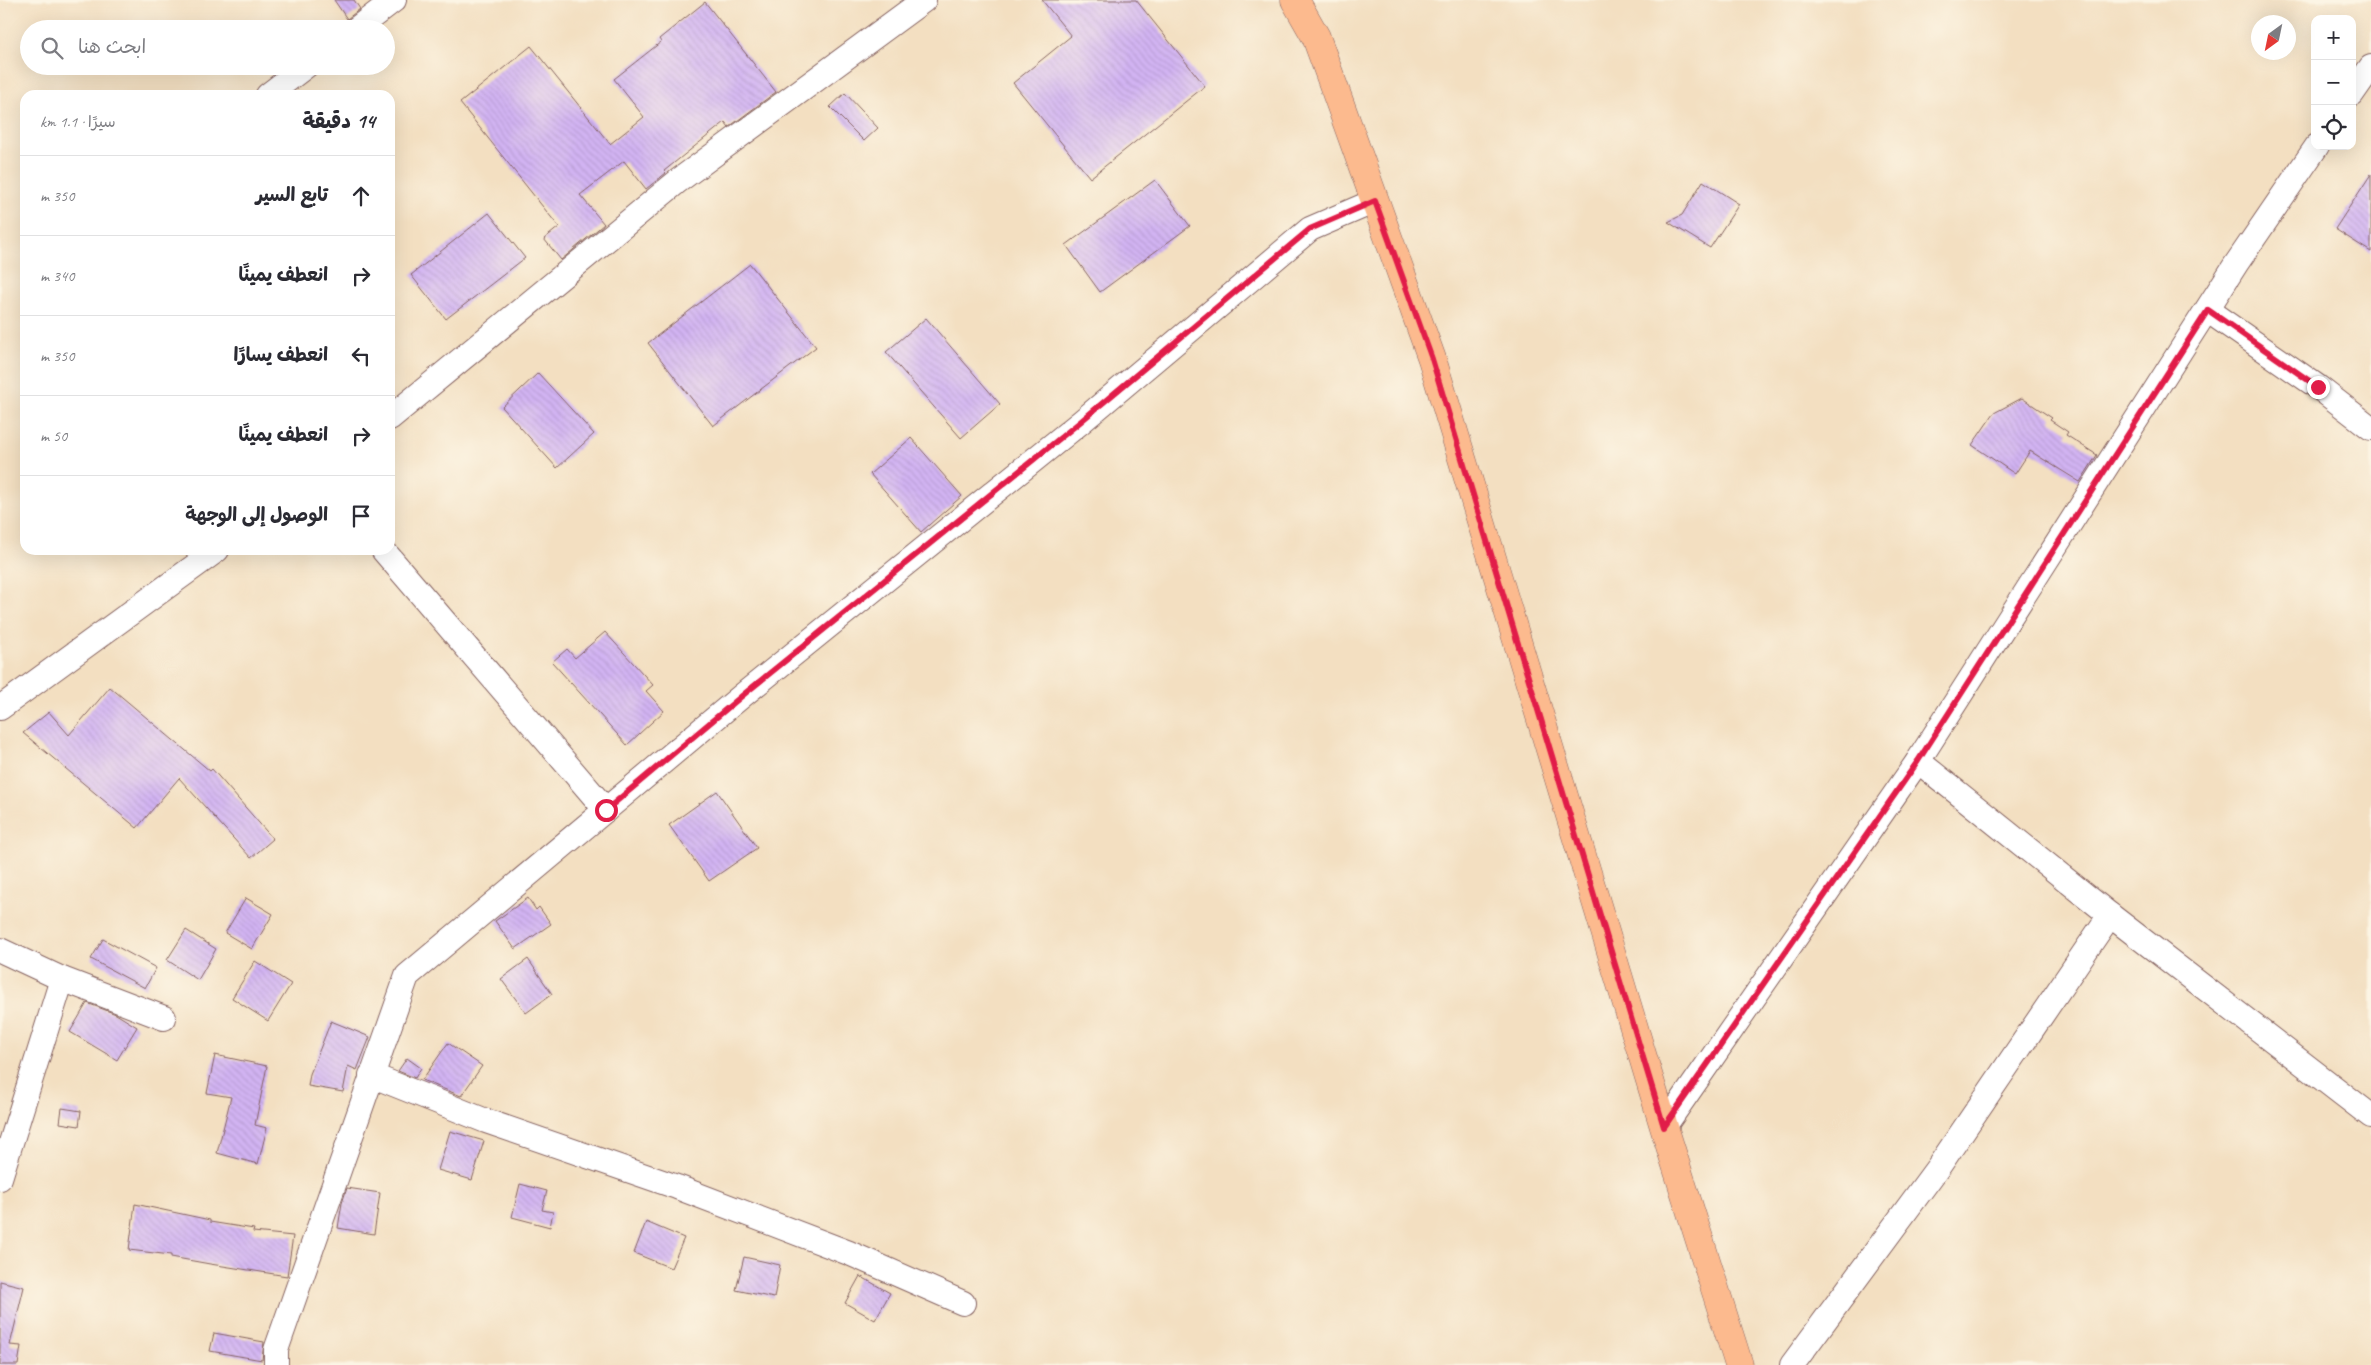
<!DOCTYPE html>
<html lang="ar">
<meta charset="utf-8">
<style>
body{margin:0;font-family:Caveat,"Playpen Sans Arabic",sans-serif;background:#f2f2f3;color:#2b2b33;direction:rtl}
.controls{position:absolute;right:15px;top:15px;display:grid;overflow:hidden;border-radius:10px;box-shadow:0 5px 20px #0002}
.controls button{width:45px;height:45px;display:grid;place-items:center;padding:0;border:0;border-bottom:1px solid #e1e1e2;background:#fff;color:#2b2b33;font:25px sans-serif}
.compass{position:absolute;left:2251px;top:15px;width:45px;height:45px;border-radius:50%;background:#fff;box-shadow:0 5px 20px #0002;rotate:213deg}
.stop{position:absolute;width:15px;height:15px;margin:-11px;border:4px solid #e11d48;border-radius:50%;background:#fff}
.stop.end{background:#e11d48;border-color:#fff;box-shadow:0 1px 5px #0008}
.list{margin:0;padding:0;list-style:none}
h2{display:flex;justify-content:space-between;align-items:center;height:65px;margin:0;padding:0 20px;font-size:21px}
h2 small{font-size:16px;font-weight:400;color:#7c7c81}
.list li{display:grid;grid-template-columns:32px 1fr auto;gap:15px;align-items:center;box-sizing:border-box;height:80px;padding:0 20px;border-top:1px solid #e1e1e2}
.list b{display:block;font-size:19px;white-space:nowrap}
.list em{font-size:16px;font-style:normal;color:#7c7c81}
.icon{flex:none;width:28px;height:28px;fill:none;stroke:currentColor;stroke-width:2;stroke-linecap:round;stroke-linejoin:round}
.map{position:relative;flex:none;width:2371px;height:1365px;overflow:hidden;direction:ltr}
.search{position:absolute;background:#fff;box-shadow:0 5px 20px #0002;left:20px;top:20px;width:375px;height:55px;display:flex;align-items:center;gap:12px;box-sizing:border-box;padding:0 18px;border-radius:28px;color:#7c7c81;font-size:19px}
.panel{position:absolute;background:#fff;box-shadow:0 5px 20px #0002;left:20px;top:90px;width:375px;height:465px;border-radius:15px;direction:rtl}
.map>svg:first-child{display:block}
</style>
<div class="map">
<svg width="2371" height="1365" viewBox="0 0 2371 1365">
<defs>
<pattern id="building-back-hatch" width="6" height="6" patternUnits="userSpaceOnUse" patternTransform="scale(1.25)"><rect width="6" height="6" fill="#d2b4f3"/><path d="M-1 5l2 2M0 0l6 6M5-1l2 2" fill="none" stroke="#b69ad0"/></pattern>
</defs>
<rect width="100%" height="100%" fill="#fcf5e5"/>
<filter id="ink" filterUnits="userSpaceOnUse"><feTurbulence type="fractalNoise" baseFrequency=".02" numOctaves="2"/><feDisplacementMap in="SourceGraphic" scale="10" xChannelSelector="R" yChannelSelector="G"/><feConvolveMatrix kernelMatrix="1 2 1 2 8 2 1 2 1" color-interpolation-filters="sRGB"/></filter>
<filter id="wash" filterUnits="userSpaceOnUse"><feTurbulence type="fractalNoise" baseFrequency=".0096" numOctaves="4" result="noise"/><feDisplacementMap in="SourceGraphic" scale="20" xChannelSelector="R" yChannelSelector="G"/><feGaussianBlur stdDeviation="1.12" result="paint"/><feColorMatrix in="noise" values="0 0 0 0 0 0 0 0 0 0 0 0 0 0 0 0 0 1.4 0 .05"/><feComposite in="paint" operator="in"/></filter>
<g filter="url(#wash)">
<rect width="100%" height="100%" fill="#f3dfc1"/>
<g id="blocks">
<!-- building -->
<g fill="url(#building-back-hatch)">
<path d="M 334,0 L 354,0 L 360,9 L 347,19 Z"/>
<path d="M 1042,0 L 1136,0 L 1205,86 L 1090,178 L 1013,83 L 1071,36 Z"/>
<path d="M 705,2 L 776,92 L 729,127 L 725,122 L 664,171 L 666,173 L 646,189 L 624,161 L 580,195 L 604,224 L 561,260 L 544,239 L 559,227 L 460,103 L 531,46 L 610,144 L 644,117 L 614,79 L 661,42 L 659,39 Z"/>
<path d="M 845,93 L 878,128 L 864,141 L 830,107 Z"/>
<path d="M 2371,174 L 2371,252 L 2335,229 Z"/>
<path d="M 1155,180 L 1190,226 L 1100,292 L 1066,245 Z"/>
<path d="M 1703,181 L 1739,204 L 1710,248 L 1668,222 L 1682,215 Z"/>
<path d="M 489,213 L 525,258 L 446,319 L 411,275 Z"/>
<path d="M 750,264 L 816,347 L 713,426 L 648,343 Z"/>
<path d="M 926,318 L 1000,404 L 961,438 L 886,352 Z"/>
<path d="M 538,373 L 594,434 L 557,468 L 502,407 Z"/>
<path d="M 2022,398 L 2052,418 L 2050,420 L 2068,432 L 2066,435 L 2097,455 L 2080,482 L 2030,451 L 2015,474 L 1972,445 L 1994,413 Z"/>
<path d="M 911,438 L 962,496 L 921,532 L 870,474 Z"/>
<path d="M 605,632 L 653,685 L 646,691 L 664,711 L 627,745 L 552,662 L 567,649 L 575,658 Z"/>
<path d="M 110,687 L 210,771 L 212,769 L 273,839 L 251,858 L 179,778 L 137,828 L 23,733 L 49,712 L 69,735 Z"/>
<path d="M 717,791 L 757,848 L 709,881 L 669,825 Z"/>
<path d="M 246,898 L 273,914 L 252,949 L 225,933 Z"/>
<path d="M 528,898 L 536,910 L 539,907 L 551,924 L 515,949 L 495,921 Z"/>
<path d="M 186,930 L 216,949 L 198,980 L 167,960 Z"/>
<path d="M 103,939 L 156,968 L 145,988 L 91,959 Z"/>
<path d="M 528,959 L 552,994 L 526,1013 L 501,979 Z"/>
<path d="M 255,961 L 291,984 L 268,1021 L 232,998 Z"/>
<path d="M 87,1003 L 116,1014 L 137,1027 L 117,1060 L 70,1032 Z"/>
<path d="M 331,1021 L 370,1037 L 357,1070 L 348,1066 L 343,1092 L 308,1086 L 310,1074 Z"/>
<path d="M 448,1043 L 482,1066 L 461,1096 L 422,1080 Z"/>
<path d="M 215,1055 L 267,1066 L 255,1125 L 267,1128 L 258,1164 L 217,1153 L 231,1097 L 207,1093 Z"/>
<path d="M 407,1058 L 421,1068 L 415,1078 L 398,1071 Z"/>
<path d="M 62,1108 L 81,1111 L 79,1126 L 60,1123 Z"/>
<path d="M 450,1131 L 484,1141 L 472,1180 L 438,1170 Z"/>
<path d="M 520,1184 L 547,1191 L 542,1210 L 553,1212 L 550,1227 L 512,1217 Z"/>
<path d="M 347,1188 L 380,1193 L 374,1234 L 338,1228 L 342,1203 Z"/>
<path d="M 135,1204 L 210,1220 L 210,1222 L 254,1229 L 253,1232 L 293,1236 L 287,1276 L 210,1264 L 171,1257 L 171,1255 L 129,1250 Z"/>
<path d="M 646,1222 L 684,1238 L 671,1268 L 634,1253 Z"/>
<path d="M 744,1257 L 780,1265 L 774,1298 L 736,1290 Z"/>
<path d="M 860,1276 L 890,1293 L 875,1320 L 845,1303 Z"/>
<path d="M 0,1281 L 24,1287 L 10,1345 L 21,1346 L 18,1365 L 0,1365 Z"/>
<path d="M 214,1333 L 264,1342 L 262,1360 L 210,1351 Z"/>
</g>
</g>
</g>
<g filter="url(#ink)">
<use href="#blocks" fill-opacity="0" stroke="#856260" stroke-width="1"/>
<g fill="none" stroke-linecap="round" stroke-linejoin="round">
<!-- minor casing -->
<g stroke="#856260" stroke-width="26">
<g id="minor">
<path d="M 356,29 L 394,0"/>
<path d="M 2352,94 L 2371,67"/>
<path d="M 268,95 L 306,66"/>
<path d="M 2207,310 L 2318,387 L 2371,428"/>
<path d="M 390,418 L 678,181 L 924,0"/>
<path d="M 383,550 L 606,810"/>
<path d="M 0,708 L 217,550"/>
<path d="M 1918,761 L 2110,915 L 2371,1116"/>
<path d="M 0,950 L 62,979 L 164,1018"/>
<path d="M 371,1075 L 486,1121 L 677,1187 L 849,1253 L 963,1303"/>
<path d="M 1664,1127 L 1918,761 L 2236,264 L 2317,146"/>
<path d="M 0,1178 L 62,979"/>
<path d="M 276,1365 L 276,1350 L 407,976 L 743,695 L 1081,422 L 1310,229 L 1375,201"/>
<path d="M 1792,1365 L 1939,1166 L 2110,915"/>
</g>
</g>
<!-- major casing -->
<g stroke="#856260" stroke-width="29">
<path id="major" d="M 1295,0 L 1316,37 L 1432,359 L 1664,1127 L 1739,1365"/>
</g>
<!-- minor -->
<use href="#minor" stroke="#fff" stroke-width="24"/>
<!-- major -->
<use href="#major" stroke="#fcba8e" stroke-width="28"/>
</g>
</g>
<g fill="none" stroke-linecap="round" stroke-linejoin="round" filter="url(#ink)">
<!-- route -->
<path stroke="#e11d48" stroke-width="6" d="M 606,810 L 743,695 L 1080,422 L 1310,229 L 1375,201 L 1432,359 L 1664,1127 L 1918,761 L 2208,310 L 2318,387"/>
</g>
</svg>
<div class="controls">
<button>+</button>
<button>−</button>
<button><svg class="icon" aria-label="locate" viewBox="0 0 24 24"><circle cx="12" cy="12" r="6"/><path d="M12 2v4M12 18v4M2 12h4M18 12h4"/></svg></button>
</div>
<svg class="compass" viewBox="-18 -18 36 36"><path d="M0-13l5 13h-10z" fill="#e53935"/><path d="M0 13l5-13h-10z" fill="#7c7c81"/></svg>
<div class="stop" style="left:606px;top:810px"></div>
<div class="stop end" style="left:2318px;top:387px"></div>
<div class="search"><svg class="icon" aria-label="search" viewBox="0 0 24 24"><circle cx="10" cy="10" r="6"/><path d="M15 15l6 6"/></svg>ابحث هنا</div>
<section class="panel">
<h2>14 دقيقة<small>سيرًا · 1.1 km</small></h2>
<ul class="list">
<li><svg class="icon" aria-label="ahead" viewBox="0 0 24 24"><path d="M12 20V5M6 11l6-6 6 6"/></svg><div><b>تابع السير</b></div><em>350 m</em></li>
<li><svg class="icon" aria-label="right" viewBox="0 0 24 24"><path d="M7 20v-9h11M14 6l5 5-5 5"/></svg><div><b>انعطف يمينًا</b></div><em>340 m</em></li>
<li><svg class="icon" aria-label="left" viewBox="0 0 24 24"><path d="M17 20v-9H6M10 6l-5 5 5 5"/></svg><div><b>انعطف يسارًا</b></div><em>350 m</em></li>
<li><svg class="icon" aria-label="right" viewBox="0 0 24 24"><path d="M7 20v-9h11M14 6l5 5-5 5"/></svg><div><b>انعطف يمينًا</b></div><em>50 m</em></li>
<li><svg class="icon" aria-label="arrive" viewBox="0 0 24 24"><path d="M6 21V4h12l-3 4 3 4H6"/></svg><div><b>الوصول إلى الوجهة</b></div></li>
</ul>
</section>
</div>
